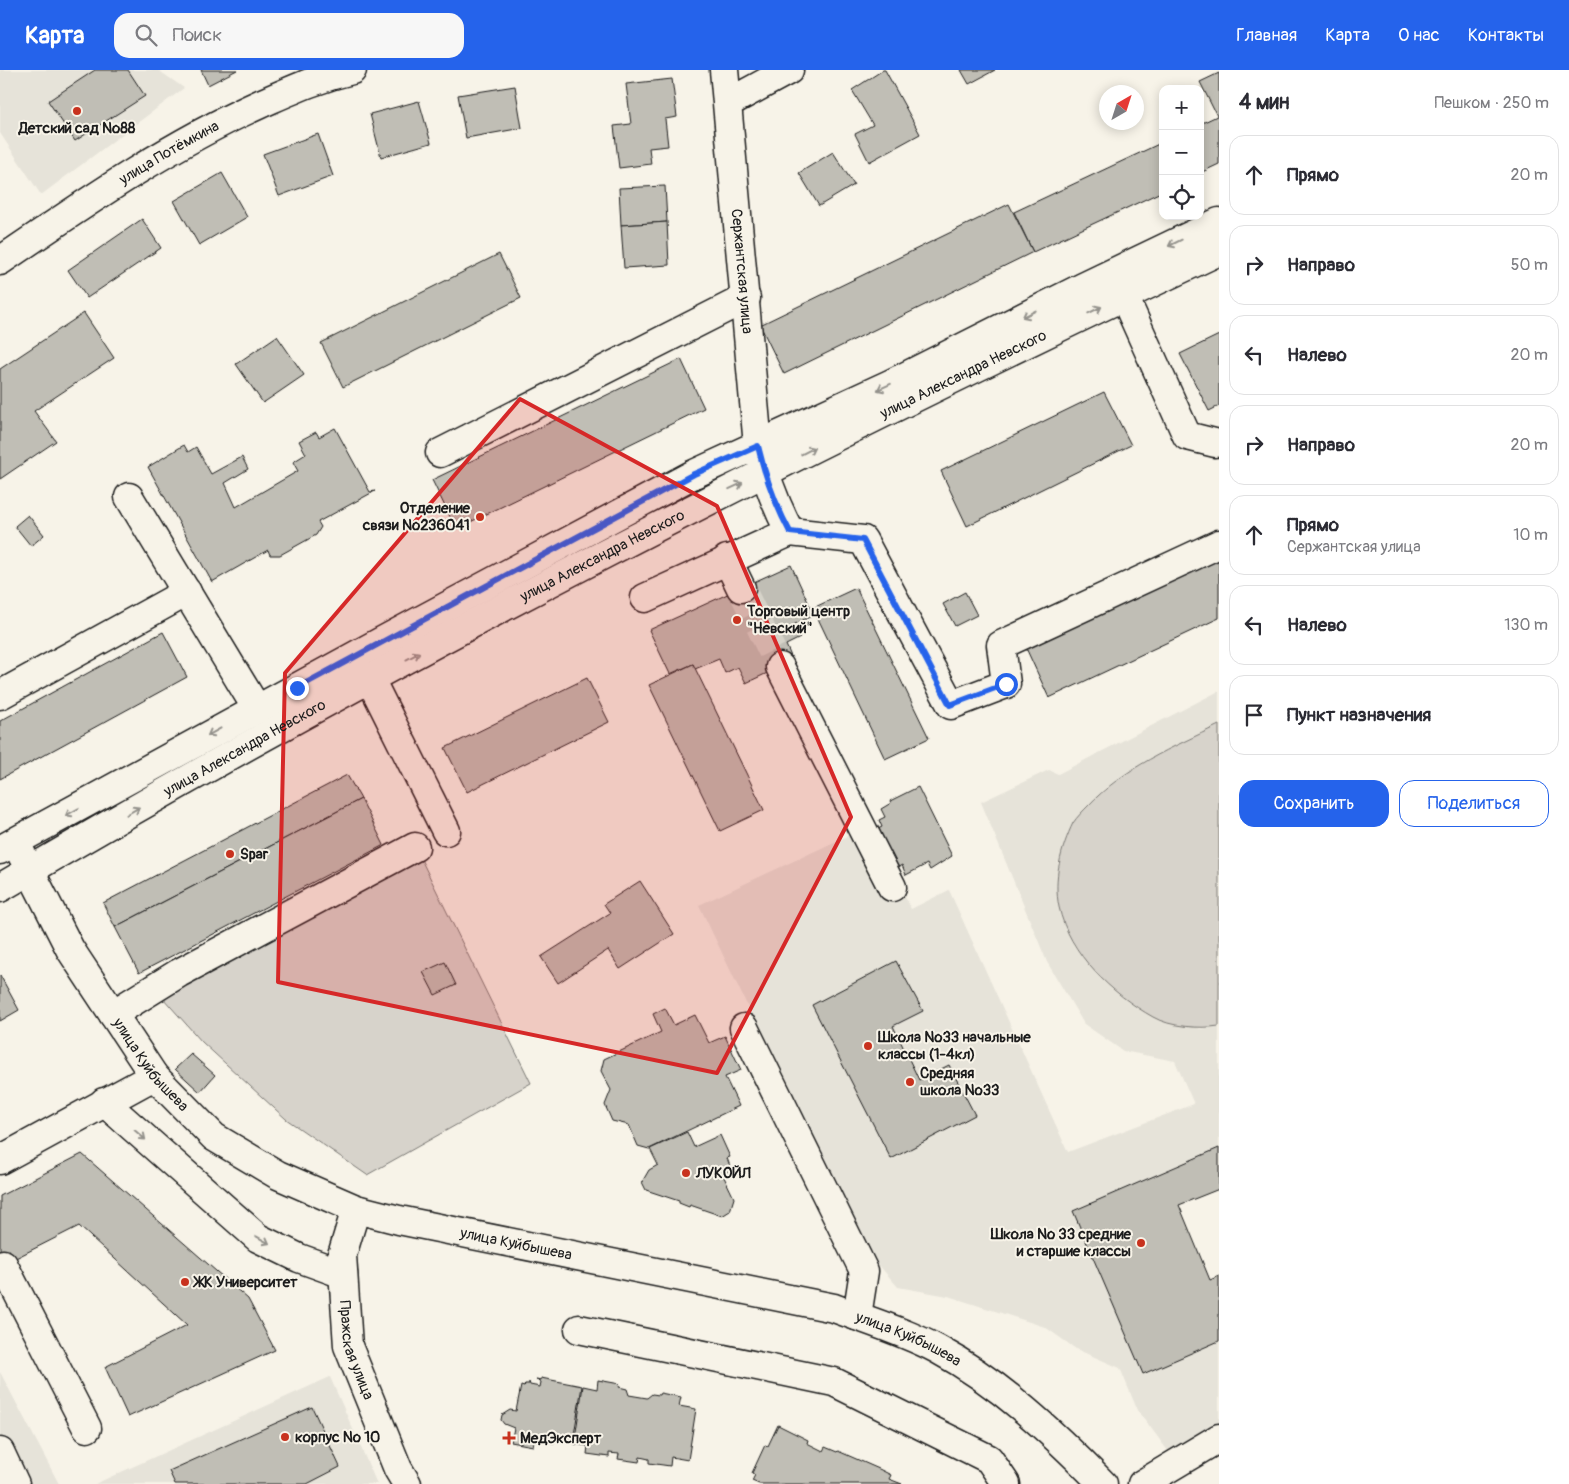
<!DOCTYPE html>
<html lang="ru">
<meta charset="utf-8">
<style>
body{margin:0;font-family:Pangolin,sans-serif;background:#f7f7f7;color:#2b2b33}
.controls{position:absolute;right:15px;top:15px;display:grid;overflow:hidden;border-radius:10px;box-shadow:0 2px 12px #0003}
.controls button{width:45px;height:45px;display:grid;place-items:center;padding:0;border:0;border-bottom:1px solid #e1e1e2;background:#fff;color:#2b2b33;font:25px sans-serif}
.compass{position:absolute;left:1099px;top:15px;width:45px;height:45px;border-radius:50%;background:#fff;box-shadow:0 2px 12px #0003;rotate:39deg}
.stop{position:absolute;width:15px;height:15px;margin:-11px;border:4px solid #2563eb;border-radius:50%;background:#fff}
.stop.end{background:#2563eb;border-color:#fff;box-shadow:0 1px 5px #0008}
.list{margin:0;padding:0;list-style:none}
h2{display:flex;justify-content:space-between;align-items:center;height:65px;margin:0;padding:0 20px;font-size:21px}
h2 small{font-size:16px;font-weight:400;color:#7c7c81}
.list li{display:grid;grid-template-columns:32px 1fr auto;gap:15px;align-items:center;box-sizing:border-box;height:80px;margin:0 10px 10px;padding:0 10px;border:1px solid #e1e1e2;border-radius:15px}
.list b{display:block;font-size:19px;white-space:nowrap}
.list p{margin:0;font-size:16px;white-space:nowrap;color:#7c7c81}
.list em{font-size:16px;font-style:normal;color:#7c7c81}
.actions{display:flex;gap:10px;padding:15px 20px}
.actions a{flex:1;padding:11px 0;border:1px solid #2563eb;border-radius:15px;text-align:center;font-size:18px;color:#2563eb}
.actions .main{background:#2563eb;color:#fff}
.icon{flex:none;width:28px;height:28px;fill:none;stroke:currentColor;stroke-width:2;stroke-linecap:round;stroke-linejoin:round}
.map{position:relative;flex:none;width:1219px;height:1414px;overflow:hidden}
header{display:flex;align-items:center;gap:30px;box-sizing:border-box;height:70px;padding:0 25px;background:#2563eb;color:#fff}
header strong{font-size:24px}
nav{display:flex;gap:28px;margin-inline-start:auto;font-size:18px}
.search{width:350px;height:45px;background:#f7f7f7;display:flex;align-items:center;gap:12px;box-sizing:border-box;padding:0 18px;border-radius:15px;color:#7c7c81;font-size:19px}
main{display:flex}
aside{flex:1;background:#fff}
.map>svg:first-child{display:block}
</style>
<header>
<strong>Карта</strong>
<div class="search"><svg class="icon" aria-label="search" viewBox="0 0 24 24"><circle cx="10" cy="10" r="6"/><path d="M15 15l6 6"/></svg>Поиск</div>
<nav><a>Главная</a><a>Карта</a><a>О нас</a><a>Контакты</a></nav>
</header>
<main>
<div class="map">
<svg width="1219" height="1414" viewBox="0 0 1219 1414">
<rect width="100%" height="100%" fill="#f7f3e8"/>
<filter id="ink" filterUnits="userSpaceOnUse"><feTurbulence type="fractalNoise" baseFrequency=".02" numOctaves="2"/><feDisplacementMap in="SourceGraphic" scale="10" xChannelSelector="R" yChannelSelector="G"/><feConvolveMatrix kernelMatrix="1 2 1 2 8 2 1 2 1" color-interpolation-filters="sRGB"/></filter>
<g filter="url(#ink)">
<!-- built -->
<g fill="#e6e3d9">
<path d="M 0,0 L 158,0 L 184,18 L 41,125 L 0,63 Z"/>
<path d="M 1219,621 L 1219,655 L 1144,692 L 1103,720 L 1058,793 L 1059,837 L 1075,877 L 1200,959 L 1219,956 L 1219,1078 L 1073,1141 L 1143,1303 L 1219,1271 L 1219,1355 L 1168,1381 L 1137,1339 L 1120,1298 L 1076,1279 L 1045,1257 L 948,1226 L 898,1217 L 863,1177 L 699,835 L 871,755 L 911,839 L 949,820 L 1068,1082 L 1194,1034 L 1175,991 L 1123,981 L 1084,954 L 1047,892 L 981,732 L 1049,700 L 1058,704 Z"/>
<path d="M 0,1302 L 59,1414 L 0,1414 Z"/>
<path d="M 330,1307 L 377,1414 L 95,1414 Z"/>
</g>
<!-- green -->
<g fill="#d7d3cb" stroke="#7a7874">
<path d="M 1219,655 L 1219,956 C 1200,959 1170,957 1153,947 C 1112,924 1069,884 1059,837 C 1053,809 1061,778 1073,753 C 1077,747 1083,741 1088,736 C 1123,698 1173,677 1219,655 Z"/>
<path d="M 415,777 L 531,1013 L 367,1105 L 286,1049 L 202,972 L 155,919 Z"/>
</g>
<!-- building -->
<g fill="#c0beb5" stroke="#1c1c1c">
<path d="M 95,0 L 128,0 L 145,26 L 75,71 L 48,31 Z"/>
<path d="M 201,0 L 237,0 L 208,15 Z"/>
<path d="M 883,0 L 885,0 L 920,64 L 869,92 L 855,64 L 873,55 L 852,20 Z"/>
<path d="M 961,0 L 995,0 L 969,14 Z"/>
<path d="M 1219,3 L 1219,94 L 1200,103 L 1200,54 L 1217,46 L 1200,12 Z"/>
<path d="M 672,9 L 677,47 L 665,49 L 668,76 L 649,78 L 651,94 L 619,98 L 614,56 L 631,54 L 626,14 Z"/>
<path d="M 515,16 L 522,58 L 466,68 L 458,25 Z"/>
<path d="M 419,31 L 431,73 L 381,87 L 370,44 Z"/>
<path d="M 318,64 L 333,106 L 279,126 L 263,84 Z"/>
<path d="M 1163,72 L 1163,121 L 1033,182 L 1014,142 Z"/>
<path d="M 833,82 L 854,115 L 819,136 L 799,103 Z"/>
<path d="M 222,103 L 247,147 L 199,175 L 174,131 Z"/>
<path d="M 665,116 L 667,152 L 621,155 L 619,118 Z"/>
<path d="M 1009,134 L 1033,182 L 784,304 L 760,255 Z"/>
<path d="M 142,149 L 161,178 L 87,228 L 68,200 Z"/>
<path d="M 667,152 L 669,195 L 624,198 L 621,155 Z"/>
<path d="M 499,184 L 521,228 L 343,317 L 321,273 Z"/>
<path d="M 84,243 L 114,288 L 34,341 L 56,371 L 0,409 L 0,299 Z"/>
<path d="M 1219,265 L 1219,336 L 1209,341 L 1180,284 Z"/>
<path d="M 277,266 L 304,305 L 263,333 L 236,294 Z"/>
<path d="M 681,289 L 704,338 L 456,459 L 432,410 Z"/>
<path d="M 1104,322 L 1131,375 L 967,456 L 941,401 Z"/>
<path d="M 335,358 L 370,422 L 375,421 L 318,452 L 321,457 L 316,465 L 280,485 L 270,485 L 268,480 L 212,512 L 148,397 L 184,375 L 188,382 L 196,377 L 211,404 L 242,387 L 248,399 L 225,413 L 236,437 L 298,401 L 293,392 L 306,384 L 299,371 L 316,362 L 319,367 Z"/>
<path d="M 28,445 L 44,465 L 31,476 L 15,456 Z"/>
<path d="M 1219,487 L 1219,548 L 1049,628 L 1026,578 Z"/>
<path d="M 791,495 L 814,545 L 793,555 L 800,568 L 786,575 L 793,591 L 746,613 L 738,597 L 725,603 L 719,589 L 695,599 L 693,594 L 670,604 L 649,560 Z"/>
<path d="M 856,518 L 929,668 L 885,689 L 813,538 Z"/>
<path d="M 965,522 L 977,545 L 955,556 L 943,534 Z"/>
<path d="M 163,562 L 187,607 L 0,709 L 0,651 Z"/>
<path d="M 693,594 L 764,740 L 720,761 L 649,615 Z"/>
<path d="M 587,608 L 609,652 L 467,722 L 445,678 Z"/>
<path d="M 347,705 L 361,729 L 115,857 L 103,833 Z"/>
<path d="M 918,717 L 952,786 L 930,800 L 927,794 L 906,805 L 902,795 L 893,800 L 874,761 L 882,757 L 879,750 L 885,747 L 881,739 L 891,733 L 890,731 Z"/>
<path d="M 361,729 L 384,775 L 139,903 L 115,857 Z"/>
<path d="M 640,811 L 674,864 L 620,899 L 608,880 L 558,913 L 541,887 L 610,843 L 604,834 Z"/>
<path d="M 896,891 L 923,941 L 893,956 L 919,1010 L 949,995 L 975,1045 L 891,1089 L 812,935 Z"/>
<path d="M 445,892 L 456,915 L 435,925 L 423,902 Z"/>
<path d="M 0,905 L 19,940 L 0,951 Z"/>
<path d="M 665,938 L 674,955 L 695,945 L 709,973 L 725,966 L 741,1000 L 725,1007 L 739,1036 L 649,1079 L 638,1076 L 629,1055 L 612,1051 L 605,1035 L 611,1020 L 601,1001 L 604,989 L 661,962 L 653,944 Z"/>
<path d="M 191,984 L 215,1005 L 200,1022 L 175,999 Z"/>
<path d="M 687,1062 L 694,1077 L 720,1065 L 730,1087 L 727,1088 L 731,1099 L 723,1105 L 734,1128 L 730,1141 L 722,1146 L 690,1135 L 689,1137 L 679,1133 L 679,1131 L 646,1120 L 642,1112 L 649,1100 L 658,1095 L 650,1079 Z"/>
<path d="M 1219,1078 L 1219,1119 L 1179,1135 L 1210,1210 L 1219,1206 L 1219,1271 L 1143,1304 L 1073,1141 Z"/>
<path d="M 82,1084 L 248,1229 L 275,1280 L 128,1347 L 105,1297 L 187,1255 L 79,1156 L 0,1196 L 0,1126 Z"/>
<path d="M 541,1308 L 582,1316 L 573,1371 L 555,1367 L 554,1373 L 534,1370 L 533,1376 L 511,1372 L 514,1358 L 504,1354 L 501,1350 L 502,1345 L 510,1340 L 516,1341 L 521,1316 L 524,1317 L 525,1314 L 529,1314 L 529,1312 L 530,1315 L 540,1317 L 541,1312 L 536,1309 L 541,1310 Z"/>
<path d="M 598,1310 L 620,1314 L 619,1317 L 627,1319 L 629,1325 L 647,1328 L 652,1324 L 659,1325 L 660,1323 L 681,1327 L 679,1336 L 696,1339 L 688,1390 L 671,1387 L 670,1396 L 649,1393 L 649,1389 L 640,1387 L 639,1392 L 618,1389 L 619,1384 L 609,1383 L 609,1387 L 587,1384 L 588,1376 L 574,1374 L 583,1316 L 597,1319 Z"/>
<path d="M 312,1337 L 340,1397 L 307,1414 L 175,1414 L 169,1401 Z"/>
<path d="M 778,1355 L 808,1370 L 807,1373 L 823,1381 L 825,1377 L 837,1382 L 838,1381 L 879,1399 L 891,1405 L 889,1409 L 902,1414 L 759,1414 L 752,1411 L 755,1405 L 752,1403 L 765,1375 L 768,1376 Z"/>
</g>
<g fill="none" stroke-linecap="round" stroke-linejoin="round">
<!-- minor-tunnel -->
<path stroke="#d6d3c9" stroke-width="28" stroke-dasharray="28 14" stroke-linecap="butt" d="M 741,518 L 780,597"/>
<!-- minor casing -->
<g stroke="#1c1c1c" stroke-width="31">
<g id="minor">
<path id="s1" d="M 724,0 L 758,376 C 765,406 775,434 790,462"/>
<path d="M 728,33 L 789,0"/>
<path id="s2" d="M 0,191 C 84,134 167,76 260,34 C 292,20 317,8 352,0"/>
<path d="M 1124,226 L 1187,366 L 1215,373"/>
<path d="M 440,383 L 746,228"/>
<path d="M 129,427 L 257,639"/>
<path d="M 727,489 L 741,518"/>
<path d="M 645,528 L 790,462 L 863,470 L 951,635 L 1006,614 L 1001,575 L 1219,474"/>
<path d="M 780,597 L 892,817"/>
<path d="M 370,609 L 446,761"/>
<path d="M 0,625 L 187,522"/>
<path d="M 113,944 L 179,903 L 415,777"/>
<path d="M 744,958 L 864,1201 L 857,1246"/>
<path d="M 104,1032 L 258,1168 L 299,1188 L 343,1204"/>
<path d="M 0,1090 L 154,1006"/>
<path id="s3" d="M 356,1139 L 342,1185 L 348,1276 L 398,1399 L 407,1414"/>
<path d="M 3,1194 L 87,1358"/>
<path d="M 579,1259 L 834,1312 L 989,1389 L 1006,1414"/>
<path d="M 0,1382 L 15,1414"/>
<path d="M 1142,1414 L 1219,1368"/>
</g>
</g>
<!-- major casing -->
<g stroke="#1c1c1c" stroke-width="31">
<g id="major">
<path d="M 0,780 L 380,572 L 694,404 L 890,314 L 1083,217 L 1219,152"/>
<path id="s4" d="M 21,783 L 70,879 L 154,1006 L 214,1067 L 278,1105 L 356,1139 L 399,1150 L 834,1238 C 869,1251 905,1262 937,1279 C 1000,1313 1053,1363 1103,1414"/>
<path id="s5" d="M 0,818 C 395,584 805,377 1219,181"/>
</g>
</g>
<!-- minor -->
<use href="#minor" stroke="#f7f3e8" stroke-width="28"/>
<!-- major -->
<use href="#major" stroke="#f7f3e8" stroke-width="28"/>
</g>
<!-- one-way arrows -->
<defs><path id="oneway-shaft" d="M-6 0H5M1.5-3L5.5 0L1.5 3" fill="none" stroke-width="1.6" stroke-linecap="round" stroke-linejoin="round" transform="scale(1.25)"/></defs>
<g stroke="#94928c">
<use href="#oneway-shaft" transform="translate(1175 173) rotate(154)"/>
<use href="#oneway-shaft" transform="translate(1095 240) rotate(-26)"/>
<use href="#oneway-shaft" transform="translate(1029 244) rotate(153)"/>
<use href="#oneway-shaft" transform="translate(884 317) rotate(155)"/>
<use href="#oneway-shaft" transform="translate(808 381) rotate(-27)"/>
<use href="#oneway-shaft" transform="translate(736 416) rotate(-25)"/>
<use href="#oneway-shaft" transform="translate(413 586) rotate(-28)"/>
<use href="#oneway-shaft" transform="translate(214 662) rotate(151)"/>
<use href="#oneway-shaft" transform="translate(133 741) rotate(-30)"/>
<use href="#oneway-shaft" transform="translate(72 742) rotate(151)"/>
<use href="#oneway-shaft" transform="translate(140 1065) rotate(41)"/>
<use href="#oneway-shaft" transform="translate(263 1170) rotate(29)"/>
</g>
</g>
<g fill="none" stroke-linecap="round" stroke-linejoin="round" filter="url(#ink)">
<!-- route -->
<path stroke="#2563eb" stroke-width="6" d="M 297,618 L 694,404 L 758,376 C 765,406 775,434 790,462 L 863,470 L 950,635 L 1006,614"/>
</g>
<!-- marked area -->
<path fill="#d62828" fill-opacity="0.2" stroke="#d62828" stroke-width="4" stroke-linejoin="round" d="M 520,329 L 717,436 L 851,747 L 717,1003 L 278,912 L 285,603 Z"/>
<!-- markers -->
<g fill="#c8321e" stroke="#f7f3e8" stroke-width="2">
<circle cx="77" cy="41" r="5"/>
<circle cx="480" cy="447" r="5"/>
<circle cx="737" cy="550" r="5"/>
<circle cx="230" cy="784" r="5"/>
<circle cx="868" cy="976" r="5"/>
<circle cx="910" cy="1012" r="5"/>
<circle cx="686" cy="1103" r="5"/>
<circle cx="1141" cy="1173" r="5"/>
<circle cx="185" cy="1212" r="5"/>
<circle cx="285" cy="1367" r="5"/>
<path d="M506.5 1360.5h5v5h5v5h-5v5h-5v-5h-5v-5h5z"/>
</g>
<g text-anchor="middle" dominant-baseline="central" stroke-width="4" stroke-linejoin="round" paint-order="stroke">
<!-- poi labels -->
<g font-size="15" font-weight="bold" fill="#1c1c1c" stroke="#f7f3e8" text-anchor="start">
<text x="77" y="58" text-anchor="middle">Детский сад №88</text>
<text x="470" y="438" text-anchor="end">Отделение<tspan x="470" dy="17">связи №236041</tspan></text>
<text x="747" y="541">Торговый центр<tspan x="747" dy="17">"Невский"</tspan></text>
<text x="240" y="784">Spar</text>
<text x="878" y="967">Школа №33 начальные<tspan x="878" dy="17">классы (1-4кл)</tspan></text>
<text x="920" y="1003">Средняя<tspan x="920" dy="17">школа №33</tspan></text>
<text x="696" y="1103">ЛУКОЙЛ</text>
<text x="1131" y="1164" text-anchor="end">Школа № 33 средние<tspan x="1131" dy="17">и старшие классы</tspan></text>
<text x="195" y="1212">ЖК Университет</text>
<text x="295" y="1367">корпус № 10</text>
<text x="520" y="1368">МедЭксперт</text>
</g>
<!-- street labels -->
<g font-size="15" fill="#1c1c1c" stroke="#f7f3e8">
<text stroke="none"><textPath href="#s2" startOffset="201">улица Потёмкина</textPath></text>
<text stroke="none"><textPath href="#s1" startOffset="202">Сержантская улица</textPath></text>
<text stroke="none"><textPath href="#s5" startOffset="1092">улица Александра Невского</textPath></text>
<text stroke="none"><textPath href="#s5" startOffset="688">улица Александра Невского</textPath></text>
<text stroke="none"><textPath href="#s5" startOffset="282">улица Александра Невского</textPath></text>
<text stroke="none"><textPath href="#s4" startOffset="249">улица Куйбышева</textPath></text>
<text stroke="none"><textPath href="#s4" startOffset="669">улица Куйбышева</textPath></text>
<text stroke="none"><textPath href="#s4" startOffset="1074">улица Куйбышева</textPath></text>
<text stroke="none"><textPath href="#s3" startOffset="145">Пражская улица</textPath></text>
</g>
</g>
</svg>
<div class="controls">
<button>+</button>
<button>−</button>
<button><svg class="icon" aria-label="locate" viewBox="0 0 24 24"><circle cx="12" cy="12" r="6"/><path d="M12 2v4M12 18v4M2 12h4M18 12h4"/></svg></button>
</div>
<svg class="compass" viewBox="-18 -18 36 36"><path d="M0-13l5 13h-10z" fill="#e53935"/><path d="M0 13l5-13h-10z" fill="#7c7c81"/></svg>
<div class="stop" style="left:1006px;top:614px"></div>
<div class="stop end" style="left:297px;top:618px"></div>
</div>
<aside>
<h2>4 мин<small>Пешком · 250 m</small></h2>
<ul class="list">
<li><svg class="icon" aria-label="ahead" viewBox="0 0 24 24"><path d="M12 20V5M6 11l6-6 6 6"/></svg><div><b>Прямо</b></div><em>20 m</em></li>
<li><svg class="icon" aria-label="right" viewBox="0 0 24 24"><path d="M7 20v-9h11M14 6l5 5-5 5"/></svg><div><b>Направо</b></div><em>50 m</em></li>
<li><svg class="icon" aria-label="left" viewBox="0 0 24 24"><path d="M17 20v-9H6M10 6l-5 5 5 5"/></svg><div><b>Налево</b></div><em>20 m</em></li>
<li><svg class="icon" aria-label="right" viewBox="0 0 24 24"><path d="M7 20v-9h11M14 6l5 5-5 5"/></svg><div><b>Направо</b></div><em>20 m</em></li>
<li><svg class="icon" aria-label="ahead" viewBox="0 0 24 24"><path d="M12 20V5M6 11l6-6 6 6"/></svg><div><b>Прямо</b><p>Сержантская улица</p></div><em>10 m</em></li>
<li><svg class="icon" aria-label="left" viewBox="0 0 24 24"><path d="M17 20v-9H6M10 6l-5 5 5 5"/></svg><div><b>Налево</b></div><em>130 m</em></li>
<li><svg class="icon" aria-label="arrive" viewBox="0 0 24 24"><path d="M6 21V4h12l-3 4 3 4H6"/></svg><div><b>Пункт назначения</b></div></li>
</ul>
<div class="actions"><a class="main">Сохранить</a><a>Поделиться</a></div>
</aside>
</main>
